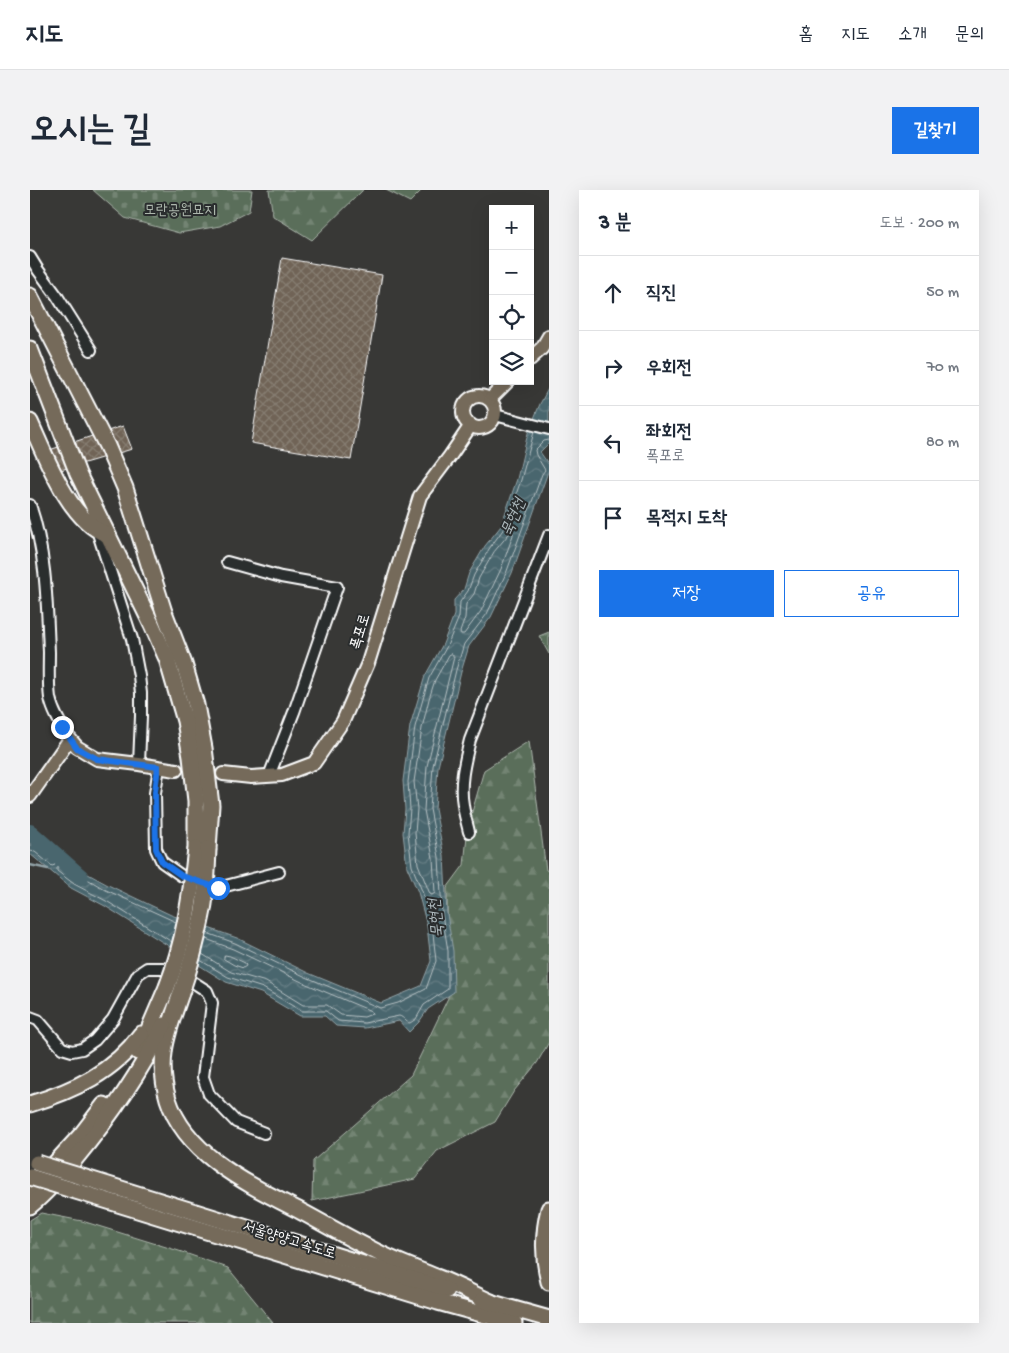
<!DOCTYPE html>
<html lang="ko">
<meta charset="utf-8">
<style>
body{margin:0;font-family:"Gochi Hand","Poor Story",sans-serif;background:#f2f2f3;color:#1f2937}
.controls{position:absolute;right:15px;top:15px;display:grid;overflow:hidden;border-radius:0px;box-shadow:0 5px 20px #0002}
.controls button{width:45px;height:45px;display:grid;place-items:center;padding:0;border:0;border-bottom:1px solid #e0e1e3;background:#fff;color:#1f2937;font:25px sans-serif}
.stop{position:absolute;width:15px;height:15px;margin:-11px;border:4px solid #1a73e8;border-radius:50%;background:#fff}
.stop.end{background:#1a73e8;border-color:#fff;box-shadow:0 1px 5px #0008}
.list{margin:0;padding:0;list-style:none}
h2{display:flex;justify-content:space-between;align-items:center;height:65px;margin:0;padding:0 20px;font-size:21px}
h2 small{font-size:16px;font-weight:400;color:#747a83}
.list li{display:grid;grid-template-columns:32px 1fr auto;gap:15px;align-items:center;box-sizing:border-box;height:75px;padding:0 20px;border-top:1px solid #e0e1e3}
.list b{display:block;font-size:19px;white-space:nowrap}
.list p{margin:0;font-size:16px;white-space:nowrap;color:#747a83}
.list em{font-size:16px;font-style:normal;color:#747a83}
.actions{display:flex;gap:10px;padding:15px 20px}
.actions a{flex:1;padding:11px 0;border:1px solid #1a73e8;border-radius:0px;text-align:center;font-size:18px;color:#1a73e8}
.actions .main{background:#1a73e8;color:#fff}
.icon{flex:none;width:28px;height:28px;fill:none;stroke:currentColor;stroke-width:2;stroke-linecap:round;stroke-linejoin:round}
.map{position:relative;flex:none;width:519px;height:1133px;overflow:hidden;border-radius:0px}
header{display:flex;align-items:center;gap:30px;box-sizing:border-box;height:70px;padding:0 25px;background:#fff;border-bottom:1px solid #e0e1e3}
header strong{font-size:24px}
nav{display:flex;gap:28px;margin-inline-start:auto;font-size:18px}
.intro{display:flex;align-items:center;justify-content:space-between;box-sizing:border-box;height:120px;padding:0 30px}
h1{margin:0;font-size:35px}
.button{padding:12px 22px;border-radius:0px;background:#1a73e8;color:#fff;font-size:18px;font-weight:700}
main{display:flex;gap:30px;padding:0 30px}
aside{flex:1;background:#fff;border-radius:0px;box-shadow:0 5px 20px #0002}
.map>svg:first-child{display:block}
</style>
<header>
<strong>지도</strong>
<nav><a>홈</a><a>지도</a><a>소개</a><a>문의</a></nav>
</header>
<div class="intro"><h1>오시는 길</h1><a class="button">길찾기</a></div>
<main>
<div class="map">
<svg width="519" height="1133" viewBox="0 0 519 1133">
<defs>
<pattern id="forest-firs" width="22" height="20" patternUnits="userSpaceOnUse" patternTransform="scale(1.25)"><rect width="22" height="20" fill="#5a6e5a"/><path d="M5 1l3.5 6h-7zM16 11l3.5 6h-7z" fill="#738473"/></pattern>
<pattern id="cemetery-stones" width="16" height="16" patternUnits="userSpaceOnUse" patternTransform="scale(1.25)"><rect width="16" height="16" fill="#5a6e5a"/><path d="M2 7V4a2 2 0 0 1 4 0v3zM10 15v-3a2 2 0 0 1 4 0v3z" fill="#738473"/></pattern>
<pattern id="water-waves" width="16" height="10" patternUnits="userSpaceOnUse" patternTransform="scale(1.25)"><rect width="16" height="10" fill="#4a666e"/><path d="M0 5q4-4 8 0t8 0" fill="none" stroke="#657d84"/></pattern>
<pattern id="building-cross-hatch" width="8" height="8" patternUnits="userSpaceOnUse" patternTransform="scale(1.25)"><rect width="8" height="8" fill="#706457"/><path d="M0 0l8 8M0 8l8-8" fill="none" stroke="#857b70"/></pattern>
</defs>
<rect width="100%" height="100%" fill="#383836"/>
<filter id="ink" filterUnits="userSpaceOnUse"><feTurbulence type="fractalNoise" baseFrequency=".02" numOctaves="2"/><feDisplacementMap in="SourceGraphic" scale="10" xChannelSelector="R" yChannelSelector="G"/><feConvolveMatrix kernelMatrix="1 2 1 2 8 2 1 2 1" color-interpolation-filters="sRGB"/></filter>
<g filter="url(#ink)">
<!-- forest -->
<g fill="url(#forest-firs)" stroke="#acb6ac">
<path d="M 239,0 L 333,0 L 282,50 L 243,26 Z"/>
<path d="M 356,0 L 392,0 L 380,12 Z"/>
<path d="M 519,442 L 519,464 L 509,446 Z"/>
<path d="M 499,551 L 516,680 L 519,681 L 519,852 L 507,873 L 484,901 L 465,932 L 407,961 L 385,989 L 282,1011 L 283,971 L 381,885 L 418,808 L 417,698 L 434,675 L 438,636 L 454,580 Z"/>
<path d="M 11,1023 L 52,1031 L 149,1061 L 198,1078 L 243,1133 L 0,1133 L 0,1030 Z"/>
</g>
<!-- cemetery -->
<path fill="url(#cemetery-stones)" stroke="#acb6ac" d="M 63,0 L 222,0 L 219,21 L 190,36 L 149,43 L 95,28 Z"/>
<!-- water -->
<path fill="url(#water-waves)" stroke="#92a3a8" d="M 519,197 L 519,253 L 510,262 L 519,275 L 519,279 L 482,383 L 461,427 L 439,456 L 431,482 L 408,577 L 405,619 L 414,666 L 417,724 L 423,761 L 424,802 L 398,819 L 389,832 L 379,842 L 369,831 L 335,838 L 306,836 L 295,826 L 270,826 L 231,803 L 196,792 L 75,716 L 41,698 L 0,664 L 0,640 L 10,647 L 31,672 L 49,679 L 78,695 L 141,725 L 207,748 L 278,783 L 351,813 L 391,796 L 401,771 L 397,736 L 388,702 L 377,677 L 373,643 L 375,619 L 373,591 L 380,536 L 395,486 L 413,454 L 424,425 L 424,410 L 434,399 L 439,383 L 455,356 L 471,336 L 487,289 L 498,243 L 510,214 Z"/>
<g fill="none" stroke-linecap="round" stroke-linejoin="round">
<!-- shore -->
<g stroke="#b7c2c5" stroke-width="1">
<path d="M 481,342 L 483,343 L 483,345 L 471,379 L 451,421 L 434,444 L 431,444 L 430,442 L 435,428 L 436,414 L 444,404 L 449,388 L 464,362 Z"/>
<path d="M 422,464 L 424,467 L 397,576 L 394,620 L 403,668 L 405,703 L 402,705 L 400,704 L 388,674 L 385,643 L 387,619 L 384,592 L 392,538 L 399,509 L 405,490 L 419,465 Z"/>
<path d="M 0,646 L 7,651 L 25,672 L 25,675 L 22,676 L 5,662 L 0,661"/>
<path d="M 177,743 L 205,753 L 276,787 L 350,818 L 368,813 L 396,799 L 406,771 L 402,734 L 392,701 L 382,676 L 378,643 L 380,619 L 378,592 L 385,537 L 399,488 L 417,456 L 429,427 L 430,412 L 438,401 L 444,385 L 459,359 L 475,337 L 491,290 L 504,242"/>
<path d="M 142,752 L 78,712 L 44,694 L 27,681 L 27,678 L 30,677 L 47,683 L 76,700 L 146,732"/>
<path d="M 172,764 L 201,782 L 236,792 L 273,815 L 297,815 L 311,825 L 334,827 L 342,824 L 341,821 L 274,793 L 203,759 L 176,749"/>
<path d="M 195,765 L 200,766 L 215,773 L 216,776 L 213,778 L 204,775 L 194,769 Z"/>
<path d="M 170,770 L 198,787 L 233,798 L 271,821 L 296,821 L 308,831 L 334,833 L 369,826 C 374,827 376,833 380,833 L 386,829 L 394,815 L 418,799 L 418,761 L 412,724 L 409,667 L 400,619 L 403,576 L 426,480 L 434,454 L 457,424 L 477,381 L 512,284 L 515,280 L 506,265 L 505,260 L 514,251 L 519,250"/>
</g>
<!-- stream -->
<path stroke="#92a3a8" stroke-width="2.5" d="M 0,675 L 18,679"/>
<!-- river -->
<path stroke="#4a666e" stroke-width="16" d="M 0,642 L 51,687"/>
</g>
<!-- building -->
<g fill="url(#building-cross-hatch)" stroke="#fff">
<path d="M 252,68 L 352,85 L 321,270 L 221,253 Z"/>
<path d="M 93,236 L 102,259 L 17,284 L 7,264 Z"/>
</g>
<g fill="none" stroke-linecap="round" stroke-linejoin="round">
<!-- minor casing -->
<g stroke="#fff" stroke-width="14">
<g id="minor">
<path d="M 0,67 L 8,80 L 27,106 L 61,160"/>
<path d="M 465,225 L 519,239"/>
<path d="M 0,315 C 16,361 17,413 19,462 C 19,477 18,493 20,508 C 23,523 32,536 40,549"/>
<path d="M 66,337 L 102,449 L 109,486 L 111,503 L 111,526 L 109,574"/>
<path d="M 197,372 L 251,387 L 307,397 L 264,522 L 239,586"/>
<path d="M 129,577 L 125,603 L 126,659 L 132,672 L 152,686 L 188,698 L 249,682"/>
<path d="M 439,642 C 437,633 434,624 433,615 C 429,593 435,571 440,550 L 519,345"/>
<path d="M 0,827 L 8,830 L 32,858 L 42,861 L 52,859 L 65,850 L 83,829 L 108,784 L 117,778 L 133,778 L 163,792 L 177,801 L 182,813 L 173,887 L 179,904 L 206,932 L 234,943"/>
</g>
</g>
<!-- major casing -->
<g stroke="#fff" stroke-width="16">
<g id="major">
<path d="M 500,169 L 512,158 L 519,146"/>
<circle cx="449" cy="222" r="16"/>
<path d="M 460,209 L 478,191"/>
<path d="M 193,584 L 221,587 L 252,585 L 284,573 L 313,531 L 338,473 L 390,306 L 420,266 L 441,235"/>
<path d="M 0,606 L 40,549 L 47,557 L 67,569 L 109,574 L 146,580"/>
</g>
</g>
<!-- highway casing -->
<g stroke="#fff" stroke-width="19">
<g id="highway">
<path d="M 0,106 L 77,256 L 95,298 L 134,422 L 154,474 L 166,515 L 174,558 L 181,615 L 178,659"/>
<path d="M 0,159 L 48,284 L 122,435 L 137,469 L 155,531 L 161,567 L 166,611 L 166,658"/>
<path d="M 0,232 C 16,267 39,330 76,344"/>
<path d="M 151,803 C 138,841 126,869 138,909 C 156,967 224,997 274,1023 C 298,1036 322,1050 347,1062 C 366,1072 387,1079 406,1087 C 425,1094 443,1104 461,1112"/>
<path d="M 108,862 L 116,846 L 137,797"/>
<path d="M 0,914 C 43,901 84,882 111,844"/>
<path d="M 46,985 L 417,1100"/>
<path d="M 39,999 L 408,1112 L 484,1133"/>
<path d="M 0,1001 L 51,945 L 74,915"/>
<path d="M 0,1016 C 17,1002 31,986 45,969 C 79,928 110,883 134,835"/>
<path d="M 519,1019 C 513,1043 513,1068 519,1092"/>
<path d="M 452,1110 L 519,1129"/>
</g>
</g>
<!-- minor -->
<use href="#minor" stroke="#2a2d2e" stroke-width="10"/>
<!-- major -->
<use href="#major" stroke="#746a5a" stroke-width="12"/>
<!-- highway -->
<use href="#highway" stroke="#746a5a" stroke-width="15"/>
<!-- highway-bridge casing -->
<g stroke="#fff" stroke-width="19" stroke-linecap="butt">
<g id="highway-bridge">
<path d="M 137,797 C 154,753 161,705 166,658"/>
<path d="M 151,803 C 160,777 167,751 172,725 C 177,703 177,681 178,659"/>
<path d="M 7,973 L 46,985"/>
<path d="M 0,987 L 39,999"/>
</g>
</g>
<!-- highway-bridge -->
<use href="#highway-bridge" stroke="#746a5a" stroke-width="15"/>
</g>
</g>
<g fill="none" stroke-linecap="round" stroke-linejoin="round" filter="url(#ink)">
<!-- route -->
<path stroke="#1a73e8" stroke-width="6" d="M 32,537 L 47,558 L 67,569 L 128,577 L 125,602 L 126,659 L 132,672 L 152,686 L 188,698"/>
</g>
<g text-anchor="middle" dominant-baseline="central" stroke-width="4" stroke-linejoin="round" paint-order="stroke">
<!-- park labels -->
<g font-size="15" fill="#acb6ac" stroke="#2a2d2e">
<text x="150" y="21">모란공원묘지</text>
</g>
<!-- street labels -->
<g font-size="15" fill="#fff" stroke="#2a2d2e">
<text transform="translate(331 442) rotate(-73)">폭포로</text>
<text transform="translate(259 1051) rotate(17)">서울양양고속도로</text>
</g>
<!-- water labels -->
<g font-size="16" font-style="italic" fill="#aebabe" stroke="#2a2d2e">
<text transform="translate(485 328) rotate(-67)">묵현천</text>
<text transform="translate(408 728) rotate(-96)">묵현천</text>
</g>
</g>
</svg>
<div class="controls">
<button>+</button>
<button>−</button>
<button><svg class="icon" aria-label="locate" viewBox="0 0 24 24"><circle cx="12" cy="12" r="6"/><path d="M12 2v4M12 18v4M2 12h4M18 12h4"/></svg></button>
<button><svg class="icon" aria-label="layers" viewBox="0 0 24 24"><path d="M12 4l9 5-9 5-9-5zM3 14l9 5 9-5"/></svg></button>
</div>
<div class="stop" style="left:188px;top:698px"></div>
<div class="stop end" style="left:32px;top:537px"></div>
</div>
<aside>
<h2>3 분<small>도보 · 200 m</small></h2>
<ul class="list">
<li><svg class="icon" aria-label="ahead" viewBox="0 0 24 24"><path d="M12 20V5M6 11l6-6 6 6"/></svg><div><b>직진</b></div><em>50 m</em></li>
<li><svg class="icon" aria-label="right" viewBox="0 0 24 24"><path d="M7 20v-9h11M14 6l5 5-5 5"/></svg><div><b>우회전</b></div><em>70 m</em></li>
<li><svg class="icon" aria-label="left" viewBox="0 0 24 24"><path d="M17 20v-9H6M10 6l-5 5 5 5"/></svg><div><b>좌회전</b><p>폭포로</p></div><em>80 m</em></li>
<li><svg class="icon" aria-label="arrive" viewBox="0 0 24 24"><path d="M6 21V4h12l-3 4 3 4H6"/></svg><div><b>목적지 도착</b></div></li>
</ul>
<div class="actions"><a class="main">저장</a><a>공유</a></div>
</aside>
</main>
